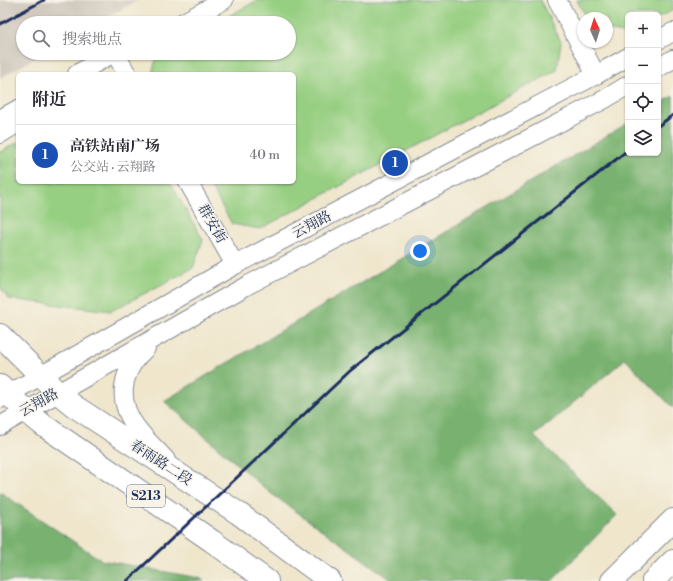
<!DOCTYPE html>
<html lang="zh">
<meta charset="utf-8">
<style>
body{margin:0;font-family:"Libre Bodoni","Noto Serif SC",serif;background:#f2f2f3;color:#2b2b33}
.controls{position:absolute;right:12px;top:12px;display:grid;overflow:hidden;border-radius:6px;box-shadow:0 1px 3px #0004}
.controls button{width:36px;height:36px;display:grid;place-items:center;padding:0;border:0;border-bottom:1px solid #e1e1e2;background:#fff;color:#2b2b33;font:20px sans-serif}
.compass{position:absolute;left:577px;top:12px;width:36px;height:36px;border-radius:50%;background:#fff;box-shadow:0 1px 3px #0004;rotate:356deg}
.you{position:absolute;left:420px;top:251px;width:14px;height:14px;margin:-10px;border:3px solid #fff;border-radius:50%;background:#1a73e8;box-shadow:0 0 0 6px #1a73e833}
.badge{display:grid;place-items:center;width:26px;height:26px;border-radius:50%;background:#111827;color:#fff;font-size:13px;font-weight:700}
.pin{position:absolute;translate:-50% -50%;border:2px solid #fff;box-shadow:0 1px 4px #0006}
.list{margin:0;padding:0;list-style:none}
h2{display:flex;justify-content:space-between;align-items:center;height:52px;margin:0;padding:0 16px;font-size:17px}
h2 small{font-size:13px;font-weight:400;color:#7c7c81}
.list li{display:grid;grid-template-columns:26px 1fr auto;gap:12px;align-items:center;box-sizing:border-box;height:60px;padding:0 16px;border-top:1px solid #e1e1e2}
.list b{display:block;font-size:15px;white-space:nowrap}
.list p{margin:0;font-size:13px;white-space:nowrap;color:#7c7c81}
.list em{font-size:13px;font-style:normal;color:#7c7c81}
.icon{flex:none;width:22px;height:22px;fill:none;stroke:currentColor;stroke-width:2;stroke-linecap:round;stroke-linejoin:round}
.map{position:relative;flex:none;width:673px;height:581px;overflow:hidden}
.search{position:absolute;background:#fff;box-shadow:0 1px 3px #0004;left:16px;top:16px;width:280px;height:44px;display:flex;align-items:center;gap:10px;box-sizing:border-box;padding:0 14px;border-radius:22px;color:#7c7c81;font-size:15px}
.panel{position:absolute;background:#fff;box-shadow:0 1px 3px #0004;left:16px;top:72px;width:280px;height:112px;border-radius:6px}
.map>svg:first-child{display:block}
</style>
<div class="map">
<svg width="673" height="581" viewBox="0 0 673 581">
<rect width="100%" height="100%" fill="#f7f3e8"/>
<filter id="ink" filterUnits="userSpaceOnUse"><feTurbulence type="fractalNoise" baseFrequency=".025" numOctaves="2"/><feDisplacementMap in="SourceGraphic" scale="8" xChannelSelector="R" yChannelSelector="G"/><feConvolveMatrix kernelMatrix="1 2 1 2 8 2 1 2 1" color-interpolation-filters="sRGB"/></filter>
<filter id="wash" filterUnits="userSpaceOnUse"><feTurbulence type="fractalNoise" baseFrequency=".012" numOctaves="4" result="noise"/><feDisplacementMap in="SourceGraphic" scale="16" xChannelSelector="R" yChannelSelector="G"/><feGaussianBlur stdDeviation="0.9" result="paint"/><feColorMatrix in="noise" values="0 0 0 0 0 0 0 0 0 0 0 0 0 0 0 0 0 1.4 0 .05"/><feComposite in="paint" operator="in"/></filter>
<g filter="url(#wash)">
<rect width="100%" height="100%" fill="#efe6cc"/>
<!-- industrial -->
<path fill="#cbc2b8" d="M 0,0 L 138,0 L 97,23 L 23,23 L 23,53 L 44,53 L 0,78 Z"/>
<!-- green -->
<g fill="#97cf82" stroke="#597f70">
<path d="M 258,0 L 540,0 L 561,42 L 557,70 L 260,229 L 232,224 L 208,182 L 294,182 L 294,74 L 152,74 C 154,67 155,57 162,53 L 289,53 L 289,23 L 216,23 Z"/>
<path d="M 577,0 L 673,0 L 673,10 L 658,18 L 658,15 L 628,15 L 628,34 L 607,30 L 607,18 L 586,18 Z"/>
<path d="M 18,142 L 18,182 L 170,182 L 203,240 L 193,268 L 111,311 L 9,299 L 0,287 L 0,152 Z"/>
</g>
<!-- forest -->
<g fill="#79b270" stroke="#4a7067">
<path d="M 673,96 L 673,408 L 625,359 L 534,436 L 617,515 L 552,581 L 393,581 L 269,492 L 164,401 L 628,123 L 628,153 L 658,153 L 658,105 Z"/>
<path d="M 0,492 L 101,560 L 199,578 L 204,581 L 0,581 Z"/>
</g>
</g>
<g filter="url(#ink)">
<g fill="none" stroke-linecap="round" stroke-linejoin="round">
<!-- minor casing -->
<g stroke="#858a95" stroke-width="20">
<g id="minor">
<path d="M 557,0 L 596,75"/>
<path d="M 182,23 L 224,0"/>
<path d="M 658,40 L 673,32"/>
<path d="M 115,53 L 127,74"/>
<path d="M 658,68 L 673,59"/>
<path d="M 77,74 L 113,53"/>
<path d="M 0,119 L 18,109"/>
<path d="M 0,134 L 18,123"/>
<path d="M 188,182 L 235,265"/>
<path d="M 146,348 C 136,357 128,368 125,381 C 117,416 145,437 166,460"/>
<path d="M 0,399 L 235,265 L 596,75 L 628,57"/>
<path d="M 0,426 L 246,286 L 605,99 L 628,85"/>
</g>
</g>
<!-- major casing -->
<g stroke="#858a95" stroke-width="24">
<g id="major">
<path d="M 0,335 L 58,393 L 74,406 L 238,513 L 330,581"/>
<path d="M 0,386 L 26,411 L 43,425 L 212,541 L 267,581"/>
<path d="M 612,581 L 673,520"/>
</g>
</g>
<!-- highway casing -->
<g stroke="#858a95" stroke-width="24">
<path id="highway" d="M 653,581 L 673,561"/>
</g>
<!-- minor -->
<use href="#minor" stroke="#fff" stroke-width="18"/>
<!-- major -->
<use href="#major" stroke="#fff" stroke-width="22"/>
<!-- highway -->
<use href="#highway" stroke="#fff" stroke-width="22"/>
<!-- rail -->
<g stroke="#1b2f5e" stroke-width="3">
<path d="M 0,24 L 44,0"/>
<path d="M 658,126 L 673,115"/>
<path d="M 127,581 L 351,370 L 628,150"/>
</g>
</g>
</g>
<g text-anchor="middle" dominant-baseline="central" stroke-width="3" stroke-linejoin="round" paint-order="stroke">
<!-- shield labels -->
<rect fill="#f7f3e8" stroke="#5d6a87" stroke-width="1" x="127" y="485" width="38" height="22" rx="3"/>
<g font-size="13" font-weight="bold" fill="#1b2f5e">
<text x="146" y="496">S213</text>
</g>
<!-- street labels -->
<g font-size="14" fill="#1b2f5e" stroke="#f7f3e8">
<text transform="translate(212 224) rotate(60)">群安街</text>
<text transform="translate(312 225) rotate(-28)">云翔路</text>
<text transform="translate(39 403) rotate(-29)">云翔路</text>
<text transform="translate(161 463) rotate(33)">春雨路二段</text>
</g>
</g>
</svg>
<div class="controls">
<button>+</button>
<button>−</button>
<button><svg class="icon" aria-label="locate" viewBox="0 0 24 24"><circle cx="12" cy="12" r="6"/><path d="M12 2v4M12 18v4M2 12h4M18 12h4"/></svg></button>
<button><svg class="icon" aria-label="layers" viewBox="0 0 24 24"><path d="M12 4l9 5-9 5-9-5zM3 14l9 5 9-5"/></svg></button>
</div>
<svg class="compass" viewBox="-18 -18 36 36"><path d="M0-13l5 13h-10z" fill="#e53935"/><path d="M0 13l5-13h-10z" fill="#7c7c81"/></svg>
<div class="you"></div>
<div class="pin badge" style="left:395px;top:163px;background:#1a4fb4">1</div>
<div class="search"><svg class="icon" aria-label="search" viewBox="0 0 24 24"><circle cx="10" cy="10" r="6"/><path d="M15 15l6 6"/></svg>搜索地点</div>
<section class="panel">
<h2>附近<small></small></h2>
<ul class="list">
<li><span class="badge" style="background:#1a4fb4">1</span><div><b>高铁站南广场</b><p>公交站 · 云翔路</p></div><em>40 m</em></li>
</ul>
</section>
</div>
